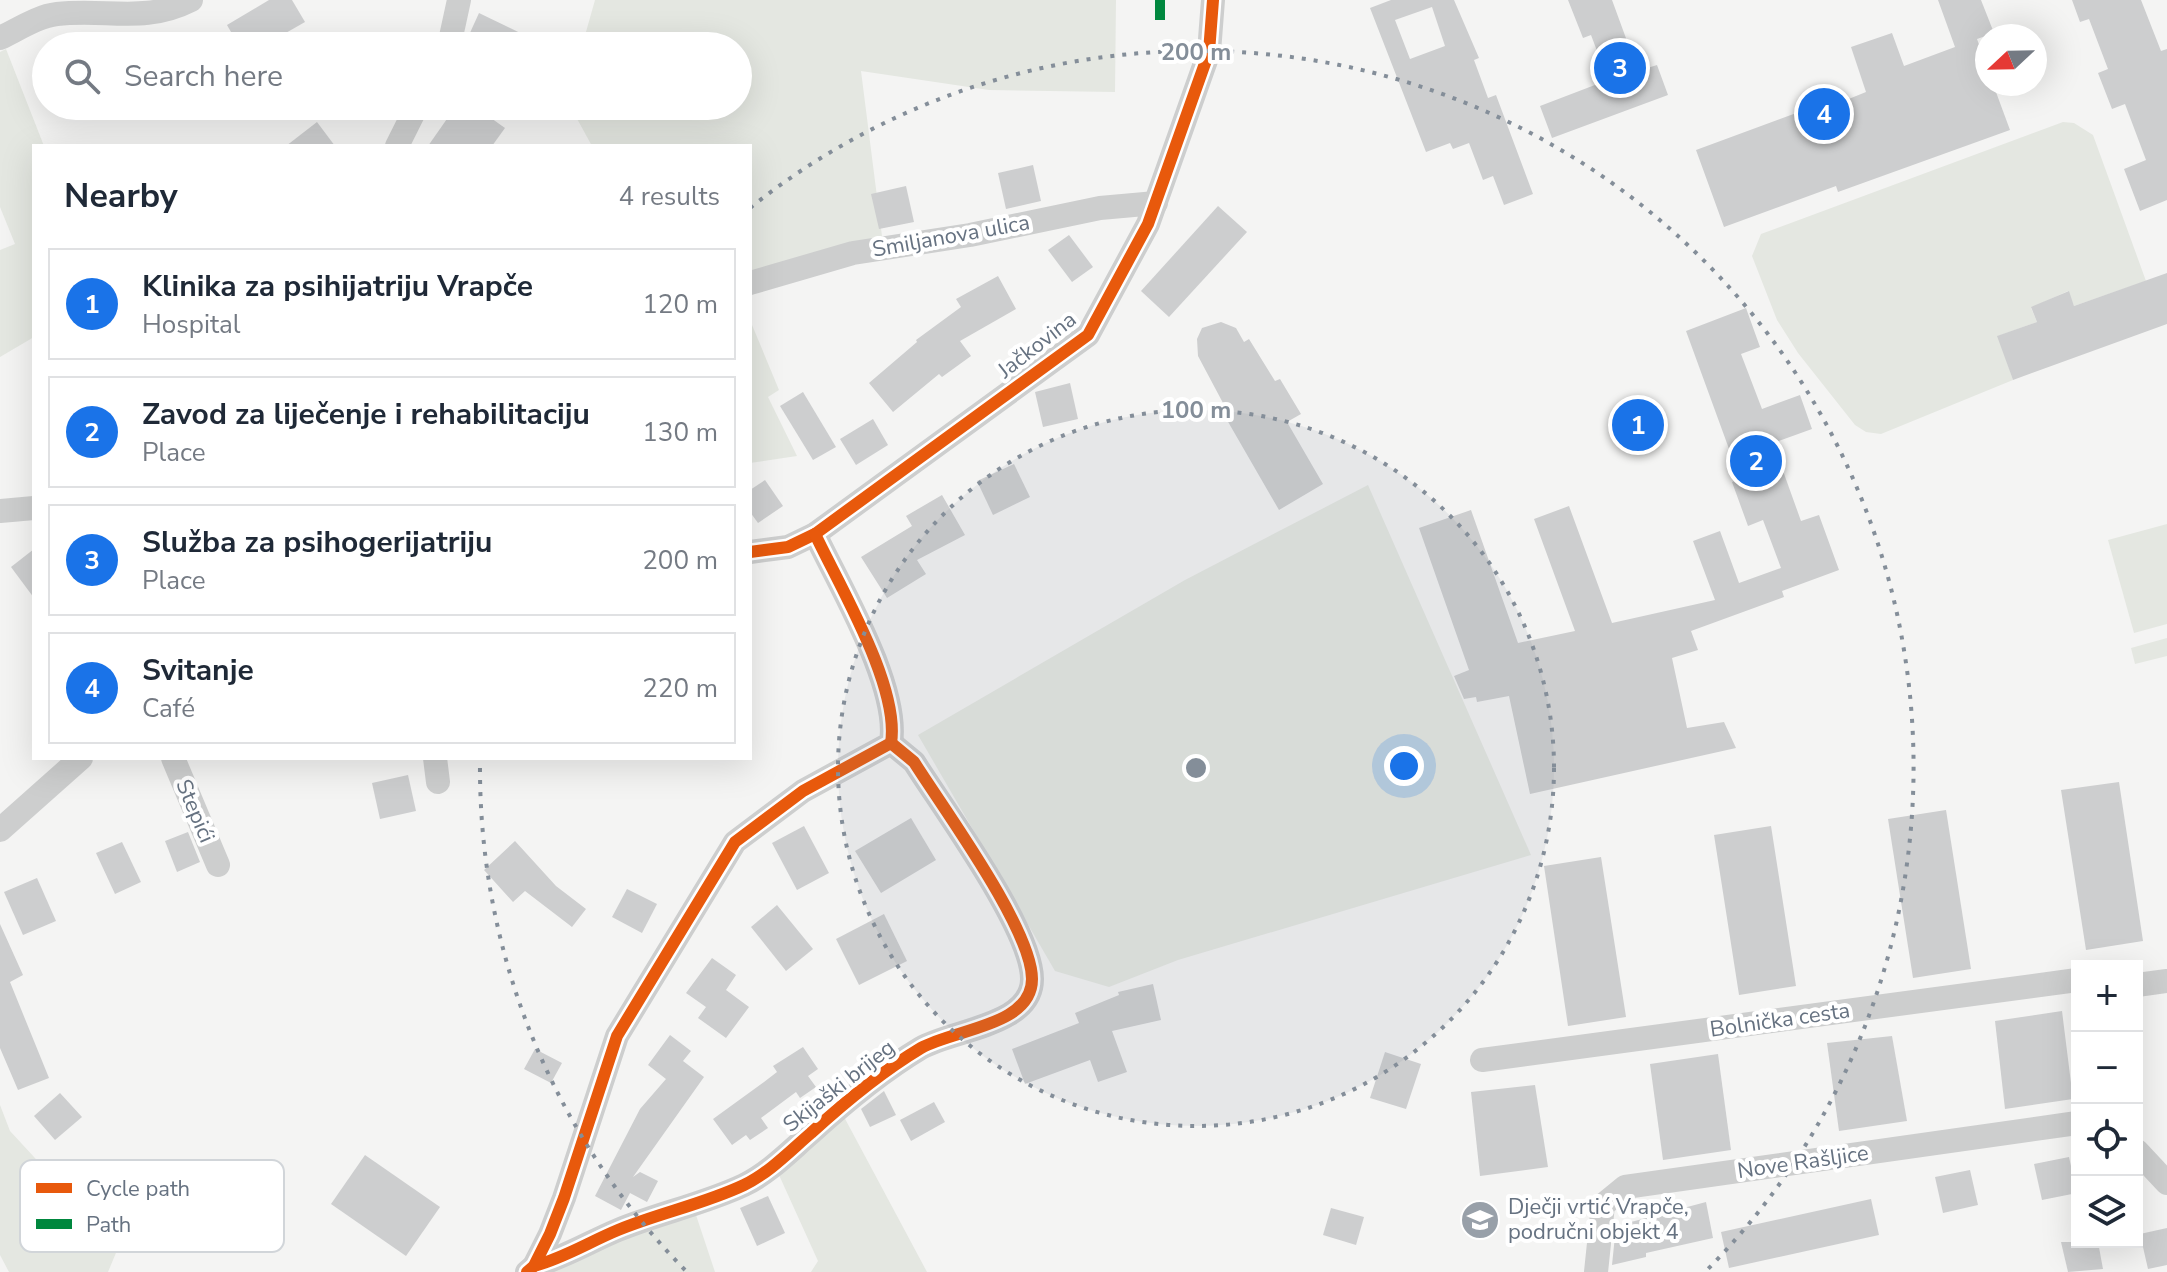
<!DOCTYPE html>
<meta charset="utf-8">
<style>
body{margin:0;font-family:"Nunito Sans",sans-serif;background:#f6f6f7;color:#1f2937}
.controls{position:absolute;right:24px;bottom:24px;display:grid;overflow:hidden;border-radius:0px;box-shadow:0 8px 32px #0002}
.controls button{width:72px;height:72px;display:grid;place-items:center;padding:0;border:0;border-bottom:2px solid #e0e1e3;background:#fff;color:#1f2937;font:40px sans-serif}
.compass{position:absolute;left:1975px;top:24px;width:72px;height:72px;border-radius:50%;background:#fff;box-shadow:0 8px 32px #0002;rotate:248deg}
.you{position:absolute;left:1404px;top:766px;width:28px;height:28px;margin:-20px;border:6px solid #fff;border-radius:50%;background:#1a73e8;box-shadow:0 0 0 12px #1a73e833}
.badge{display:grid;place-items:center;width:52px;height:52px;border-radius:50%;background:#1a73e8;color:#fff;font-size:26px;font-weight:700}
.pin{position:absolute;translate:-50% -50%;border:4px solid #fff;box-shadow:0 2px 8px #0006}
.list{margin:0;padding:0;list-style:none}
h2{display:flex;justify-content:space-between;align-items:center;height:104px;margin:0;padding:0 32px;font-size:34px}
h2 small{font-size:26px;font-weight:400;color:#747a83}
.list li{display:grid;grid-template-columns:52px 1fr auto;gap:24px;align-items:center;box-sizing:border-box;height:112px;margin:0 16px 16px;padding:0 16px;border:2px solid #e0e1e3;border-radius:0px}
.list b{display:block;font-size:30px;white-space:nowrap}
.list p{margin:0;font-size:26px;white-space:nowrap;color:#747a83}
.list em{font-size:26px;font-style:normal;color:#747a83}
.icon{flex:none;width:44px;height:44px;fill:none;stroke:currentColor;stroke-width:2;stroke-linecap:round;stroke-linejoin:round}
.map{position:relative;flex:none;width:2167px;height:1272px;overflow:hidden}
.search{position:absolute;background:#fff;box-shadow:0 8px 32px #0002;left:32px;top:32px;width:720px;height:88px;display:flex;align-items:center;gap:20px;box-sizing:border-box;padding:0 28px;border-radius:44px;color:#747a83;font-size:30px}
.panel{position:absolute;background:#fff;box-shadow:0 8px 32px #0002;left:32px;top:144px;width:720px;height:616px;border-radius:0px}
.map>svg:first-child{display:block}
</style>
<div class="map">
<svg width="2167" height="1272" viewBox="0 0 2167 1272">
<rect width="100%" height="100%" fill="#f4f4f3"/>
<!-- green -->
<g fill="#e4e7e1">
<path d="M 595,0 L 1116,0 L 1115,92 L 989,90 L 861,71 L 883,244 L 750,275 L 750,146 L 592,146 L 570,106 L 738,106 L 738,46 L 582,46 Z"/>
<path d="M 6,49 L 44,146 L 34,146 L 34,337 L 0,357 L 0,250 L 15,244 L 0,207 L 0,52 Z"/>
<path d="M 2063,122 L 2074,123 L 2093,135 L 2146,281 L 2074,306 L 2068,291 L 2031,308 L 2037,322 L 1998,336 L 2013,380 L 1881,434 L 1866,432 L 1855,425 L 1798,353 L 1777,320 L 1752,256 L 1761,234 Z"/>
<path d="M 750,320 L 779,390 L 768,397 L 797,456 L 750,463 Z"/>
<path d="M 1368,485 L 1531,855 L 1178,960 L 1109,987 L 1055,971 L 918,735 L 1185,580 Z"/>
<path d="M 2167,524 L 2167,624 L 2134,633 L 2108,540 Z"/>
<path d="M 2167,638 L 2167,656 L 2135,664 L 2131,648 Z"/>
<path d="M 0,1105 L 10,1131 L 118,1248 L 108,1272 L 9,1272 L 0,1255 Z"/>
<path d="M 843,1115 L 927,1272 L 811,1272 L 818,1261 L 779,1175 Z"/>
<path d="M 694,1209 L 715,1272 L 546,1272 Z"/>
</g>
<!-- building -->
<g fill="#cdcecf" fill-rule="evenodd">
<path d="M 269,0 L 292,0 L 305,22 L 263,46 L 239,46 L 227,25 Z"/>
<path d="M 1391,0 L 1454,0 L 1479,58 L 1474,60 L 1488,98 L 1496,95 L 1533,194 L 1504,205 L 1493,176 L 1483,180 L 1469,143 L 1453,149 L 1450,143 L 1426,152 L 1370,8 ZM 1432,7 L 1445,46 L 1410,59 L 1395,20 Z"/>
<path d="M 1568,0 L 1612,0 L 1638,71 L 1657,65 L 1668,95 L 1552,138 L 1540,106 L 1608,80 L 1591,35 L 1583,38 Z"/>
<path d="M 1938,0 L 1981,0 L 1994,33 L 1977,39 L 1987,67 L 1987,84 L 1993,84 L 2010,130 L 1838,192 L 1836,186 L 1724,227 L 1696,150 L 1807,109 L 1809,115 L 1866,92 L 1851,47 L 1892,33 L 1904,66 L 1955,47 Z"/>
<path d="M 2072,0 L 2141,0 L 2161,51 L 2167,49 L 2167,200 L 2140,211 L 2124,169 L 2146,160 L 2125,104 L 2112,109 L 2098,73 L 2108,69 L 2089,19 L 2080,22 Z"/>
<path d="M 479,13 L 547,46 L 464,46 Z"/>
<path d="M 456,106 L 474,106 L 505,128 L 492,146 L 428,146 Z"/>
<path d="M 317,122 L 335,146 L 286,146 Z"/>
<path d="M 1033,165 L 1041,201 L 1006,209 L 998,173 Z"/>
<path d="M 906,186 L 914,222 L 879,229 L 871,194 Z"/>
<path d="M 1218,206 L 1247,232 L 1169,317 L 1141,291 Z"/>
<path d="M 1069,235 L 1093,267 L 1072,282 L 1048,250 Z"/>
<path d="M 2167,273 L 2167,324 L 2013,380 L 1997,336 L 2037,322 L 2031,307 L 2069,291 L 2074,306 Z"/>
<path d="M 998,276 L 1016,309 L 960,341 L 971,356 L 942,377 L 939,374 L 893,412 L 869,383 L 917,342 L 916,340 L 961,307 L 956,299 Z"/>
<path d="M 1746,308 L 1760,347 L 1741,354 L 1762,409 L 1800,395 L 1812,429 L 1773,443 L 1801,521 L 1819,515 L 1839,570 L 1782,591 L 1784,597 L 1691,631 L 1698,650 L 1672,658 L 1687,728 L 1724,722 L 1736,748 L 1530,794 L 1509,696 L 1477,702 L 1476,697 L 1464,699 L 1454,676 L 1469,670 L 1419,528 L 1471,510 L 1518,643 L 1575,631 L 1534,519 L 1569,506 L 1612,623 L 1715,600 L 1693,541 L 1720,531 L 1739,583 L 1781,568 L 1763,520 L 1748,526 L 1732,482 L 1740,479 L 1686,331 Z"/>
<path d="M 1221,322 L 1236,328 L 1244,342 L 1249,339 L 1275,381 L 1280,379 L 1301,414 L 1287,422 L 1323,484 L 1279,510 L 1227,420 L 1231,418 L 1198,356 L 1197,339 L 1202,328 Z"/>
<path d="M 1070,383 L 1078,419 L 1043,427 L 1035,392 Z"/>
<path d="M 803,392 L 836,447 L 813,460 L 780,406 Z"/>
<path d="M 873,419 L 888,445 L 856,465 L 840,439 Z"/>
<path d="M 1014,464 L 1030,497 L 993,515 L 977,481 Z"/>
<path d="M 765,480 L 783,506 L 758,523 L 750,512 L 750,490 Z"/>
<path d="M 942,495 L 965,535 L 917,560 L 926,574 L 887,598 L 861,557 L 912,526 L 906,516 Z"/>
<path d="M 34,549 L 34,598 L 11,567 Z"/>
<path d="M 408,775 L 416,811 L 380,819 L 372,783 Z"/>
<path d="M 2119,782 L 2143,941 L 2086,950 L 2061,790 Z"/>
<path d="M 1946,810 L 1971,969 L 1913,978 L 1888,819 Z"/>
<path d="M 911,818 L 936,860 L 881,893 L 855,851 Z"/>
<path d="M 804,826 L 829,873 L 797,890 L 772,843 Z"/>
<path d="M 1771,826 L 1796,986 L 1739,995 L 1714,835 Z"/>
<path d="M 188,832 L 200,862 L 177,872 L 165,841 Z"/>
<path d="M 515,841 L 556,886 L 586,909 L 572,927 L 525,891 L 513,902 L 484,870 Z"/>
<path d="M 122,842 L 141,882 L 115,894 L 96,853 Z"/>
<path d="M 1601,857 L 1626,1017 L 1568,1026 L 1544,866 Z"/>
<path d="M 37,878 L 56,921 L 23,935 L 4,892 Z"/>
<path d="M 627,889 L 657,904 L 642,933 L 612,917 Z"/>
<path d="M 777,905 L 813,949 L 786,971 L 751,927 Z"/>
<path d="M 884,914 L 907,961 L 859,985 L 836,939 Z"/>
<path d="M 0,924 L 23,975 L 10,982 L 49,1078 L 18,1090 L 0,1048 Z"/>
<path d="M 712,958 L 736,975 L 726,990 L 749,1007 L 726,1038 L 698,1018 L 706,1007 L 686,993 Z"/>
<path d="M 1153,984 L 1161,1020 L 1112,1031 L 1127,1072 L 1098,1082 L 1090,1060 L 1025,1084 L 1012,1049 L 1079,1023 L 1075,1013 L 1119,995 L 1118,992 Z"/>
<path d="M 2062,1011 L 2073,1099 L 2005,1109 L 1995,1021 Z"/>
<path d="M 670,1035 L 691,1051 L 683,1061 L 704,1077 L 633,1177 L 640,1172 L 658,1181 L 647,1202 L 630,1193 L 621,1210 L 595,1196 L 640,1109 L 666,1079 L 648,1065 Z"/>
<path d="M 1892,1036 L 1907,1121 L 1839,1131 L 1827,1043 Z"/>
<path d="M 803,1047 L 818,1069 L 808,1076 L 816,1087 L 800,1098 L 796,1092 L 761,1118 L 768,1128 L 750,1140 L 746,1135 L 732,1145 L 713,1119 L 764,1082 L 777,1072 L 773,1066 Z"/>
<path d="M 535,1049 L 562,1063 L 551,1083 L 524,1069 Z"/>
<path d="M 1385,1052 L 1421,1064 L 1406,1109 L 1370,1098 Z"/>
<path d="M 1718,1054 L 1731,1150 L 1663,1160 L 1650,1064 Z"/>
<path d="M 1535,1085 L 1548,1167 L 1480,1176 L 1471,1092 Z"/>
<path d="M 884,1091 L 896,1115 L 870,1127 L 861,1109 Z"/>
<path d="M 60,1093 L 82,1117 L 55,1140 L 34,1116 Z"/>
<path d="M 934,1102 L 945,1122 L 911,1141 L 900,1120 Z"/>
<path d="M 365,1155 L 440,1207 L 406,1256 L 331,1204 Z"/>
<path d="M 2069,1157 L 2077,1193 L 2042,1200 L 2034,1164 Z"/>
<path d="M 1970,1170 L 1978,1205 L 1943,1213 L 1935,1177 Z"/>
<path d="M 768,1196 L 785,1233 L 757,1246 L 740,1208 Z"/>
<path d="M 1871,1199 L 1879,1235 L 1729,1268 L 1721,1232 Z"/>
<path d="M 1706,1202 L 1713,1238 L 1646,1253 L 1646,1257 L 1612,1265 L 1616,1226 Z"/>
<path d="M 1331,1208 L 1364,1217 L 1356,1245 L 1323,1235 Z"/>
<path d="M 2167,1228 L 2167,1265 L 2148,1269 L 2140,1234 Z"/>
<path d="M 2061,1242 L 2098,1242 L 2103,1269 L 2068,1272 Z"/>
</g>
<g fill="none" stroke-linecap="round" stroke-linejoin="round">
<!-- minor -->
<g stroke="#cdcece" stroke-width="24">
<path d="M 0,38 C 17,30 38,16 57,14 C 106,8 144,24 191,0"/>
<path d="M 449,46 L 459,0"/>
<path d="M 397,146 L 417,106"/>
<path d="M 750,283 L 853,253 L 970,235 L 1100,208 L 1156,203"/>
<path d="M 0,511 L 34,508"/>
<path d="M 750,552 L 788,547 L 815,534 L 1088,335 L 1148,224 L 1209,52 L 1213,0"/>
<path d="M 173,758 L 218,865"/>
<path d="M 435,758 L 438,782"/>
<path d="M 0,830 L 81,758"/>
<path d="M 2137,985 L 2167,981"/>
<path d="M 1482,1060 L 2077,980"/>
<path d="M 2137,1151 L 2167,1183"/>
<path d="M 534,1266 C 564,1258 589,1242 618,1230 C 659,1213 704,1204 744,1185 C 769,1173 790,1151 811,1133 C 846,1101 881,1072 921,1048 C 954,1029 1032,1026 1032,979 C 1032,929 943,808 914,762 L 891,743"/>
<path d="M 527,1272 L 534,1266 L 550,1234 L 564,1198 L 617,1036 L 735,842 L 803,791 L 891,743 C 900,687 840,587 815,534"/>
<path d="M 1596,1272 L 1603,1205 L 1625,1187 L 2077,1123"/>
</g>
<!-- quiet -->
<path stroke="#00873e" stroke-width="10" stroke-dasharray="20 10" stroke-linecap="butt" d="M 1160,0 L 1160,23"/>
<!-- cycleway casing -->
<g stroke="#fff" stroke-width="17">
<g id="cycleway">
<path d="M 750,552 L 788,547 L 815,534 L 1088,335 L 1148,224 L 1209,52 L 1213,0"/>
<path d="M 534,1266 C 564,1258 589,1242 618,1230 C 659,1213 704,1204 744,1185 C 769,1173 790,1151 811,1133 C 846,1101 881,1072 921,1048 C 954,1029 1032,1026 1032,979 C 1032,929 943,808 914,762 L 891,743"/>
<path d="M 527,1272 L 534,1266 L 550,1234 L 564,1198 L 617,1036 L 735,842 L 803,791 L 891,743 C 900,687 840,587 815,534"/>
</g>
</g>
<!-- cycleway -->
<use href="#cycleway" stroke="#e8590c" stroke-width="12"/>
</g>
<!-- distance rings -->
<circle cx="1196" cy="768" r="358" fill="#848e99" fill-opacity=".12"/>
<g fill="none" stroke="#848e99" stroke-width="4" stroke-dasharray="4 8">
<circle cx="1196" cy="768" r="358"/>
<path d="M685 1270A716 716 0 0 1 480 762M750 208A716 716 0 0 1 1707 1270"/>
</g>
<!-- icons -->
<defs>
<g id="school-disc" transform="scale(2)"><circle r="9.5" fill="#98a0a9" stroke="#fff"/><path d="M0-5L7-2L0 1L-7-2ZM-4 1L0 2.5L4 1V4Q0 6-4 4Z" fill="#fff"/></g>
</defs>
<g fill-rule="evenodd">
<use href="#school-disc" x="1480" y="1220"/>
</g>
<g text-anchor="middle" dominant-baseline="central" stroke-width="8" stroke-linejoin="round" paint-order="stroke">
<!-- street labels -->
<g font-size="22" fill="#667281" stroke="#fff">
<text transform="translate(951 236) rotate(-10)">Smiljanova ulica</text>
<text transform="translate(1037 345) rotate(-38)">Jačkovina</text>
<text transform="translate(195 811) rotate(67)">Stepići</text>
<text transform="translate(1780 1020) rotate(-8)">Bolnička cesta</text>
<text transform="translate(839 1086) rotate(-38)">Skijaški brijeg</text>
<text transform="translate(1803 1162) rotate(-8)">Nove Rašljice</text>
</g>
<!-- poi labels -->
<g font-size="22" fill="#667281" stroke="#fff" text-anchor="start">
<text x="1508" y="1207">Dječji vrtić Vrapče,<tspan x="1508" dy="25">područni objekt 4</tspan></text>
</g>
</g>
<!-- legend -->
<rect x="20" y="1160" width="264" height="92" rx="12" fill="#fff" stroke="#d1d5d9" stroke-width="2"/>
<rect x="36" y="1183" width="36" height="10" fill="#e8590c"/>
<rect x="36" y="1219" width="36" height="10" fill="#00873e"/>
<g font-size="22" fill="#667281">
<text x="86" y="1196">Cycle path</text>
<text x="86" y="1232">Path</text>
</g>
<circle cx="1196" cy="768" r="12" fill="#848e99" stroke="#fff" stroke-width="4"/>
<g font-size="24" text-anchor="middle" font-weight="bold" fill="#848e99" stroke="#fff" stroke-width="8" stroke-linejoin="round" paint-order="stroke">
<text x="1196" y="60">200 m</text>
<text x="1196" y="418">100 m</text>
</g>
</svg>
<div class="controls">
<button>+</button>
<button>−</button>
<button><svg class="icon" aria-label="locate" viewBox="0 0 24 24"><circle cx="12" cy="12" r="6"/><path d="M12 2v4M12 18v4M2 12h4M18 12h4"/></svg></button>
<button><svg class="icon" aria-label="layers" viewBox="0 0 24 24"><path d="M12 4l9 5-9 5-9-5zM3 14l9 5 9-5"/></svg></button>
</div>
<svg class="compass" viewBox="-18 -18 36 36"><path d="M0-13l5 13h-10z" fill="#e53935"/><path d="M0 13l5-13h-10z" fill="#747a83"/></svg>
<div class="you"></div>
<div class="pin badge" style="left:1638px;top:425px">1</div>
<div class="pin badge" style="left:1756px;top:461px">2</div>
<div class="pin badge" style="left:1620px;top:68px">3</div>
<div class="pin badge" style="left:1824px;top:114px">4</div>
<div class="search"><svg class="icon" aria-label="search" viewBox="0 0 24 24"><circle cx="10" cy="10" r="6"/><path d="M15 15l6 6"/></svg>Search here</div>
<section class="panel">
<h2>Nearby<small>4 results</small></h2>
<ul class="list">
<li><span class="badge">1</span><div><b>Klinika za psihijatriju Vrapče</b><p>Hospital</p></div><em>120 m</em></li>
<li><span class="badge">2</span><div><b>Zavod za liječenje i rehabilitaciju</b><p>Place</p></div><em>130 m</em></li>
<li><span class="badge">3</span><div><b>Služba za psihogerijatriju</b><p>Place</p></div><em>200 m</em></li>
<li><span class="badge">4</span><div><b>Svitanje</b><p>Café</p></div><em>220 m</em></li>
</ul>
</section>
</div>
